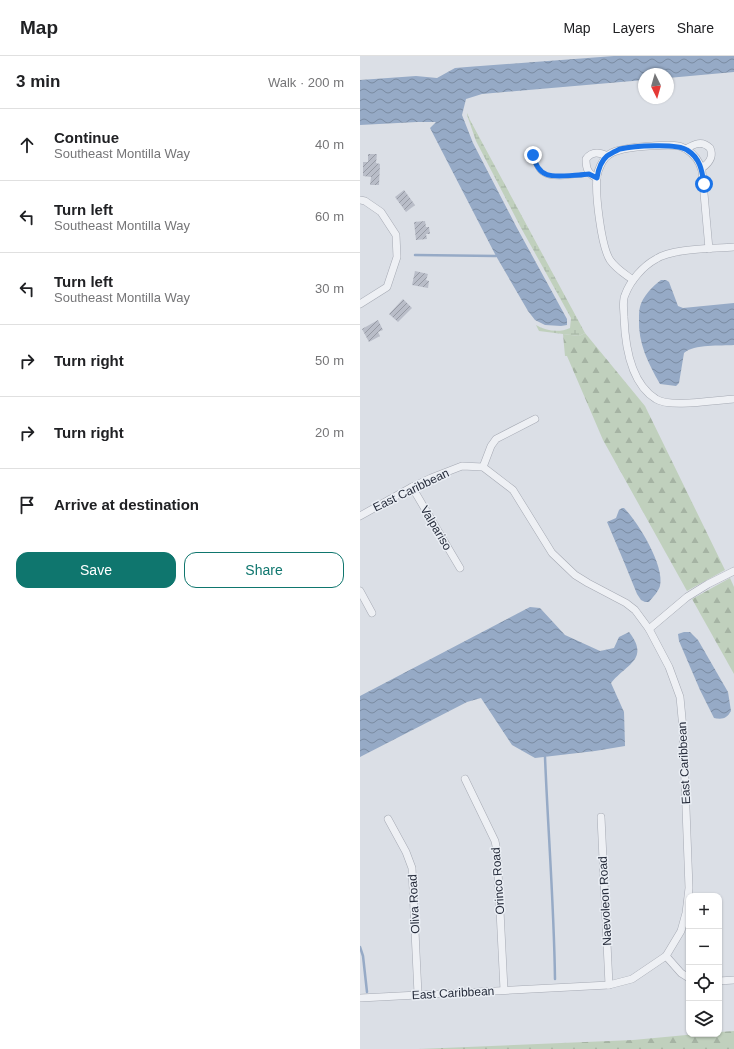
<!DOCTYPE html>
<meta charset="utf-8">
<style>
body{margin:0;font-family:Helvetica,sans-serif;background:#f6f6f6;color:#202124}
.controls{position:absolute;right:12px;bottom:12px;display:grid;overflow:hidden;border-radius:8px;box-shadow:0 1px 3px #0004}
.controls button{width:36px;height:36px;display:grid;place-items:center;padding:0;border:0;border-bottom:1px solid #e0e0e0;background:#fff;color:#202124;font:20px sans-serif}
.compass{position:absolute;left:278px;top:12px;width:36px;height:36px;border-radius:50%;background:#fff;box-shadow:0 1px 3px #0004;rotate:175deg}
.stop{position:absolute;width:12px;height:12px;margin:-9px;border:3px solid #1a73e8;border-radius:50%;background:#fff}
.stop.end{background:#1a73e8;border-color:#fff;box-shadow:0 1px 4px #0008}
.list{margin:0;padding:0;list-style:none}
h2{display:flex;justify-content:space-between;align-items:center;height:52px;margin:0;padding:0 16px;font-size:17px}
h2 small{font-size:13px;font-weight:400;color:#757577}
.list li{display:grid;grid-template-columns:26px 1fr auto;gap:12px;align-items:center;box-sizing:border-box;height:72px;padding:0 16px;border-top:1px solid #e0e0e0}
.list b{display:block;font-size:15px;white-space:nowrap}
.list p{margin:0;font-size:13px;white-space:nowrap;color:#757577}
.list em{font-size:13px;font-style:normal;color:#757577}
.actions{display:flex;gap:8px;padding:12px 16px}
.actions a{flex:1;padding:9px 0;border:1px solid #0f766e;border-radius:12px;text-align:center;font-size:14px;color:#0f766e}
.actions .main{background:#0f766e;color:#fff}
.icon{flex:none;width:22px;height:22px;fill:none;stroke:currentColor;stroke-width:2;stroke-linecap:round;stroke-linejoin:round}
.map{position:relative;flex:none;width:374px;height:993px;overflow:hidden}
header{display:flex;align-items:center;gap:24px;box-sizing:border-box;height:56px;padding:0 20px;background:#fff;border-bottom:1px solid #e0e0e0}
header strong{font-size:19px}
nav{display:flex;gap:22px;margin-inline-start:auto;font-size:14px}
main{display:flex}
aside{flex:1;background:#fff}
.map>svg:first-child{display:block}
</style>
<header>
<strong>Map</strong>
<nav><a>Map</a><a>Layers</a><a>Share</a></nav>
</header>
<main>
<aside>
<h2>3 min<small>Walk · 200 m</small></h2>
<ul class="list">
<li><svg class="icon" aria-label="ahead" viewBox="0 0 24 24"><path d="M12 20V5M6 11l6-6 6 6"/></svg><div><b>Continue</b><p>Southeast Montilla Way</p></div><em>40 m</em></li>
<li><svg class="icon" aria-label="left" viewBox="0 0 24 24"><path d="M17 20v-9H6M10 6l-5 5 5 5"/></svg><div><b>Turn left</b><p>Southeast Montilla Way</p></div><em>60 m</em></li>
<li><svg class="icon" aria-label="left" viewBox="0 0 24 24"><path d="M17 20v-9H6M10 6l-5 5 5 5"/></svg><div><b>Turn left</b><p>Southeast Montilla Way</p></div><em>30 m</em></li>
<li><svg class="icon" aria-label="right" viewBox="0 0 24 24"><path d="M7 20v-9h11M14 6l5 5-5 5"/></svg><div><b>Turn right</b></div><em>50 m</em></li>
<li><svg class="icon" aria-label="right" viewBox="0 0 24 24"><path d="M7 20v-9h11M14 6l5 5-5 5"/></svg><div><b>Turn right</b></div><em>20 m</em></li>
<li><svg class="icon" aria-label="arrive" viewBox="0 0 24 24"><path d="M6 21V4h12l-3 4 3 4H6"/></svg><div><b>Arrive at destination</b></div></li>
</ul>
<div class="actions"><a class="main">Save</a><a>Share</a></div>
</aside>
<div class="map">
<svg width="374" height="993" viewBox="0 0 374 993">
<defs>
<pattern id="forest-firs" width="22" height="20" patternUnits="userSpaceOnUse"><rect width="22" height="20" fill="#c0d0bd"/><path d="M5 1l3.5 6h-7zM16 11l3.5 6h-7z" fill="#a5b3a3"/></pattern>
<pattern id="wetland-marsh" width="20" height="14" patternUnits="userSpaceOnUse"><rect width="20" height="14" fill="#c0d0bd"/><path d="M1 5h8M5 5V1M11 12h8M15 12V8" fill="none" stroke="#a5b3a3"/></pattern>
<pattern id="water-waves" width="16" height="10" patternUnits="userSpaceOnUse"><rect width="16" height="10" fill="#96aac6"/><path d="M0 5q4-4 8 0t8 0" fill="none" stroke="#7a8ba2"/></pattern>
<pattern id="building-hatch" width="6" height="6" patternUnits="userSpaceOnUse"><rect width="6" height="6" fill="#b9bdc8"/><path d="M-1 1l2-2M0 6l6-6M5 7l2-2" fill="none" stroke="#969aa4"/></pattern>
</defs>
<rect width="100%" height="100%" fill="#dbdfe6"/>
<!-- forest -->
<g fill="url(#forest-firs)">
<path d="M 225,277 L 285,350 L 365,514 L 327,535 L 243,384 L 207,300 L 205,300 L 203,278 L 219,280 Z"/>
<path d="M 370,522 L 374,531 L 374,618 L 332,543 Z"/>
<path d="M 374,975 L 374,993 L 58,993 L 273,984 L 337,978 L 359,978 L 359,976 Z"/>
</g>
<!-- wetland -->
<path fill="url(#wetland-marsh)" d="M 107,57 L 110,64 L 225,277 L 219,280 L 179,275 L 176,269 C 186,275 199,277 210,272 L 211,262 L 160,170 L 116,85 L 107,59 Z"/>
<!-- water -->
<g fill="url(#water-waves)">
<path d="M 254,0 L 374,0 L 374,16 L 308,22 L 308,18 L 284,18 L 284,24 L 122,38 L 106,43 L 102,59 L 113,87 L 157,172 L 207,263 L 207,269 L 201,270 L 185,269 L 175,264 L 168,255 L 136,200 L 70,72 L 76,66 L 57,66 L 0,69 L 0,24 L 56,20 L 77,22 L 95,12 L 107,11 Z"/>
<path d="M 301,224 L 306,224 L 309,226 L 318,250 L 323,252 L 374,247 L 374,289 C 361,290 334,288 324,297 L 319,327 L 316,330 L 300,328 C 288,307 278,287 279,263 C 279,259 279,254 280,251 C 282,241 293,230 301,224 Z"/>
<path d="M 262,452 L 264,452 C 278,466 305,510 300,530 C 298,536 293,541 289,546 L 285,546 L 281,544 L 277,538 L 264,506 L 247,466 L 256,462 L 259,454 Z"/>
<path d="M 170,551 L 180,552 L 205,579 L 240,595 L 254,592 L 259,581 L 269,576 C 290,603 267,608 251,627 L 264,656 L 265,690 L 235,695 L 175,702 L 152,689 L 121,642 L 107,646 L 0,701 L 0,640 Z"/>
<path d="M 324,576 L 330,576 L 338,584 L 368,636 L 371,655 C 367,662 363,664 354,662 L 340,634 L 319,585 L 318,578 Z"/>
</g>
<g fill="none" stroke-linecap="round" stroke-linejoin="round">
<!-- stream -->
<g stroke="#96aac6" stroke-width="2.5">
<path d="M 55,199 L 136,200"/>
<path d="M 185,701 C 188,775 194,849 195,923"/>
<path d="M 0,891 L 3,900 L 7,936"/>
</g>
</g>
<!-- building -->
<g fill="url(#building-hatch)">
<path d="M 8,98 L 17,98 L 16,107 L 20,108 L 19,129 L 10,129 L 11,121 L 3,120 L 3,106 L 8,106 Z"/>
<path d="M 44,134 L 55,149 L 46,156 L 35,141 Z"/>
<path d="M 65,165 L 66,171 L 69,171 L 70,178 L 66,178 L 67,183 L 56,184 L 54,166 Z"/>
<path d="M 55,215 L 68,218 L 66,224 L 69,225 L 68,232 L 52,229 Z"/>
<path d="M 43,243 L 52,252 L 38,266 L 29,258 Z"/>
<path d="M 18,264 L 23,274 L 18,276 L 20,280 L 9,286 L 2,273 Z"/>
</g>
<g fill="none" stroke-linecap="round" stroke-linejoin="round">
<!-- service casing -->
<g stroke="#a5a9b3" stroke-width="4.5">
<path id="service" d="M 173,99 C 175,106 177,115 184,118 C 194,124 218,119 230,118"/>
</g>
<!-- minor casing -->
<g stroke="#a5a9b3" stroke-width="8">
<g id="minor">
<path d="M 326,93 C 334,88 342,84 350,92 C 354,101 349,107 342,112"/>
<path d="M 237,122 C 228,118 226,113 226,103 C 232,95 239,96 247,100"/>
<path d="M 0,144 L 5,145 L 21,156 L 36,179 L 37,201 L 27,231 L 0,248"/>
<path d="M 374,191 C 353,193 313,192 296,203 C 283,210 270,225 265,239 C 262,245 264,254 264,261 C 265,288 270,327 296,343 C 309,352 356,344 374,343"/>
<path d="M 273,224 C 265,218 256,213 250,204 C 241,190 235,137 237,120 C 238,114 242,105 246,101 C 250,97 255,95 260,94 C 269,91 309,88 318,90 C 320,90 324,92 326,93 C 334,98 340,106 342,115 L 349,193"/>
<path d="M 123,411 L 131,390 L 136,383 L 175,363"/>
<path d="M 52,431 L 100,512"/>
<path d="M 0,460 L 52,431 L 71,422 L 102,410 L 123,411 L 153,434 L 192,497 L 215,519 L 228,527 L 266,547 L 275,554 L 289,573 L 309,611 L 320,641 L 323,673 L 329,832 L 326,857 L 321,875 L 306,900 L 272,923 L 249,929 L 0,942"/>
<path d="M 0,535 L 12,557"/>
<path d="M 289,573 L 327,541 L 348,528 L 374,515"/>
<path d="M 105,723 L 135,785 L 137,795 L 144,934"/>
<path d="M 241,761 L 249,929"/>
<path d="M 28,763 L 46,796 L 52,812 L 58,938"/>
<path d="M 306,900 L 321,917 L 329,922"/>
<path d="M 359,925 L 374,924"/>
</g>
</g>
<!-- service -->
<use href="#service" stroke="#eef0f4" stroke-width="3.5"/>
<!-- minor -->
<use href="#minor" stroke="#eef0f4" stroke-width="7"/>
</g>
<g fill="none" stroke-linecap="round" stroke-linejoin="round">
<!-- route -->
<path stroke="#1a73e8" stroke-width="5" d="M 173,99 C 179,126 197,120 219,119 C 222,119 226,118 229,118 C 231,119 235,121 237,122 C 238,115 241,105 247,100 C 251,97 256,95 260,93 C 273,90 317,87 327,94 C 340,102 342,114 344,128"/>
</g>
<g text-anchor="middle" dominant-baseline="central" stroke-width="3" stroke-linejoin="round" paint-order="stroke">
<!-- street labels -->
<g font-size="12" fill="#262c3b" stroke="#eaeef4">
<text transform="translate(51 434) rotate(-26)">East Caribbean</text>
<text transform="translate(76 472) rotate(59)">Valpariso</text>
<text transform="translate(324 707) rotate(-93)">East Caribbean</text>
<text transform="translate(138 825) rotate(-94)">Orinco Road</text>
<text transform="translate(245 845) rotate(-93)">Naevoleon Road</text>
<text transform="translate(54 848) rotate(-93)">Oliva Road</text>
<text transform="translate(93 937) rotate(-3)">East Caribbean</text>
</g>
</g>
</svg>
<div class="controls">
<button>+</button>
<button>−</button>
<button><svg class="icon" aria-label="locate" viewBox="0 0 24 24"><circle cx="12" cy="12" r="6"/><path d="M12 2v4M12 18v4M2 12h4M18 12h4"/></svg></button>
<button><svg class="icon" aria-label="layers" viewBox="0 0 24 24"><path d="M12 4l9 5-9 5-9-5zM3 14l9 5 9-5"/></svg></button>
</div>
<svg class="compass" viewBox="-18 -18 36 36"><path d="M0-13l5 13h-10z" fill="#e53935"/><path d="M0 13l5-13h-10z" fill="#757577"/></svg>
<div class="stop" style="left:344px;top:128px"></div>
<div class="stop end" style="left:173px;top:99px"></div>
</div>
</main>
